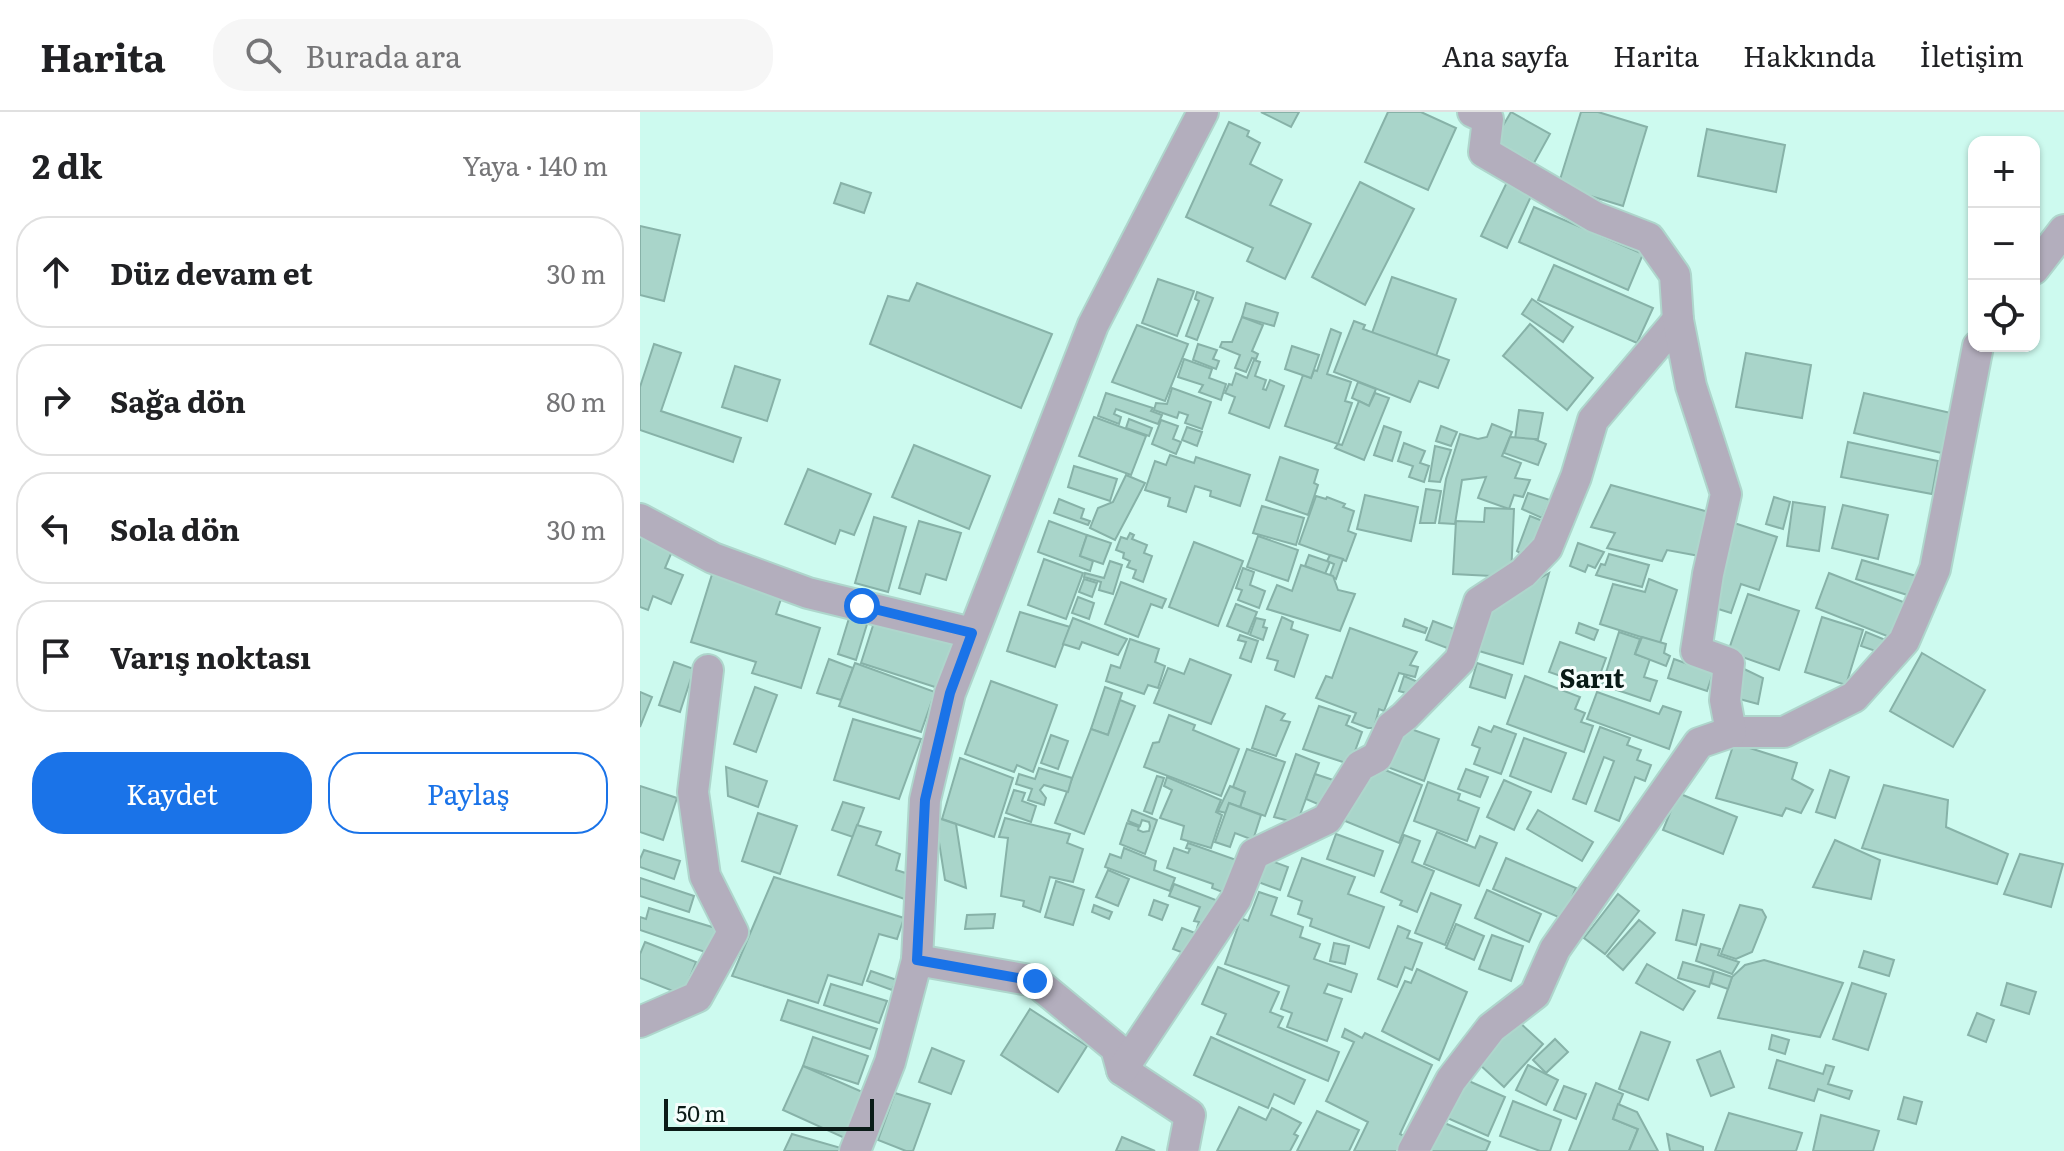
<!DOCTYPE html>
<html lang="tr">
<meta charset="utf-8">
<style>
body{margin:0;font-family:Literata,serif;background:#f6f6f6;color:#202124}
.controls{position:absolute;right:24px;top:24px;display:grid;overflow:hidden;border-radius:16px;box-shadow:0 2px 6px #0004}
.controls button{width:72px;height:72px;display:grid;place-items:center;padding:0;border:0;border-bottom:2px solid #e0e0e0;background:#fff;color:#202124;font:40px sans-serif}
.scale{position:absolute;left:24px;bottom:20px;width:210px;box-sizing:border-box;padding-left:8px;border:4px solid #0a1b17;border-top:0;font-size:22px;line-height:28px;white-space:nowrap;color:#0a1b17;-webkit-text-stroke:6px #f5fefc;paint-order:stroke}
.stop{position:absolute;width:24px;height:24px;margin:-18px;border:6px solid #1a73e8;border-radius:50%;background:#fff}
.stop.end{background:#1a73e8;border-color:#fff;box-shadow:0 2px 8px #0008}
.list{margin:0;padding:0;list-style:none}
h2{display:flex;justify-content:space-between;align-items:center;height:104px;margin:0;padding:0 32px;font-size:34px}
h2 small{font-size:26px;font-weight:400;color:#757577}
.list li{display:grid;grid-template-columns:52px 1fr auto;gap:24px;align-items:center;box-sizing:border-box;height:112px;margin:0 16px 16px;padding:0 16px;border:2px solid #e0e0e0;border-radius:32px}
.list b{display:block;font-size:30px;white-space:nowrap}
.list em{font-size:26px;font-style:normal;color:#757577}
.actions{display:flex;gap:16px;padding:24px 32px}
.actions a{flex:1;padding:18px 0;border:2px solid #1a73e8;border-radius:32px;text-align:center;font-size:28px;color:#1a73e8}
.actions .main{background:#1a73e8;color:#fff}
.icon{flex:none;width:44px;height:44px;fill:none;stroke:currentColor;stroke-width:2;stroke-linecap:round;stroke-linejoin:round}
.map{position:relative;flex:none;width:1424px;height:1039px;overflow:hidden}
header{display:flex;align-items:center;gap:48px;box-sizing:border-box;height:112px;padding:0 40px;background:#fff;border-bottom:2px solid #e0e0e0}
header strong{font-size:38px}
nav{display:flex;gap:44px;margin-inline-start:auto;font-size:28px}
.search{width:560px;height:72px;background:#f6f6f6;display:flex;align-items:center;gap:20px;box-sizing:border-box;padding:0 28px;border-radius:32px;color:#757577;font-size:30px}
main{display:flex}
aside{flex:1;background:#fff}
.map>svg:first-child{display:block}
</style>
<header>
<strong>Harita</strong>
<div class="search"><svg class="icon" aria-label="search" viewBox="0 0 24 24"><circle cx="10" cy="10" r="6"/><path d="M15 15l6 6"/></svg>Burada ara</div>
<nav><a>Ana sayfa</a><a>Harita</a><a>Hakkında</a><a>İletişim</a></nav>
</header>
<main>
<aside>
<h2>2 dk<small>Yaya · 140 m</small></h2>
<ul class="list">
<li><svg class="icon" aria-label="ahead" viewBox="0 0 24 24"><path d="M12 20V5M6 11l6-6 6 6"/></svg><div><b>Düz devam et</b></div><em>30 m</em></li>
<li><svg class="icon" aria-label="right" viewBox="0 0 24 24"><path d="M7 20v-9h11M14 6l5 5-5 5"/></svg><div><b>Sağa dön</b></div><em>80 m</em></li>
<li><svg class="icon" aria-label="left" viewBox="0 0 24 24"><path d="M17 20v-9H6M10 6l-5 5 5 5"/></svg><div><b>Sola dön</b></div><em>30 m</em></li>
<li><svg class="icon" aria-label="arrive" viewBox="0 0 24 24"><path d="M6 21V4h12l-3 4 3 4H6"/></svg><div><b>Varış noktası</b></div></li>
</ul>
<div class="actions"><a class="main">Kaydet</a><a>Paylaş</a></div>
</aside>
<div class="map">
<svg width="1424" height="1039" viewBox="0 0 1424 1039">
<rect width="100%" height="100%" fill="#cdfaef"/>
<!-- building -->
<g fill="#a9d5ca" stroke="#87b2a8" stroke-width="2">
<path d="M 621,0 L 659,0 L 651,15 Z"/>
<path d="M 748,0 L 781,0 L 816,16 L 788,78 L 725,50 Z"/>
<path d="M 871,0 L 910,22 L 894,51 L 854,29 Z"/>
<path d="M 941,0 L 958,0 L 1007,15 L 983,94 L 918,74 Z"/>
<path d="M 589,10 L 609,19 L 607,24 L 620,31 L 610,52 L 642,68 L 630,93 L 671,112 L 645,167 L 607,149 L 613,136 L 546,105 Z"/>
<path d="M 1067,17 L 1145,33 L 1136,80 L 1058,64 Z"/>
<path d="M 868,68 L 893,80 L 867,136 L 841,124 Z"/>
<path d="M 720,70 L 774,97 L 725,193 L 672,165 Z"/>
<path d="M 201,71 L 231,81 L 224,101 L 194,91 Z"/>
<path d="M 894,95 L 1003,142 L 988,178 L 879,130 Z"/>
<path d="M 0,114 L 40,123 L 24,189 L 0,183 Z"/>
<path d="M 914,153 L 1013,196 L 997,231 L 898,188 Z"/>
<path d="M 752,165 L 816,187 L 796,244 L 732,221 Z"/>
<path d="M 518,167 L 554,179 L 537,224 L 502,211 Z"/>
<path d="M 277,171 L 412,222 L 381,296 L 230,232 L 248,184 L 269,189 Z"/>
<path d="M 557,180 L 573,186 L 557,228 L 546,224 L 559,189 L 555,187 Z"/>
<path d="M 892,187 L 933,215 L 923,230 L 882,202 Z"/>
<path d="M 606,191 L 638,201 L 634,214 L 602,205 Z"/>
<path d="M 602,205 L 623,213 L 612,239 L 618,242 L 616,247 L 612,246 L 606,260 L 595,256 L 600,243 L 580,235 L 582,230 L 592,230 Z"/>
<path d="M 714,209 L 725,213 L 723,217 L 809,248 L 798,276 L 779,269 L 770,290 L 694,260 Z"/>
<path d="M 890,212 L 953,266 L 927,298 L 863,244 Z"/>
<path d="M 497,213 L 548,232 L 525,289 L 472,270 Z"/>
<path d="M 691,217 L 701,221 L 687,262 L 711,270 L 705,289 L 712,291 L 698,332 L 645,314 L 663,263 L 671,266 L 674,258 L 677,259 Z"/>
<path d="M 14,232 L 41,241 L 21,299 L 101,326 L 93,350 L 0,318 L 0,275 Z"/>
<path d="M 558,232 L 577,238 L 573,247 L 579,249 L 576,257 L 553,248 Z"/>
<path d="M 652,234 L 679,243 L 671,266 L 645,257 Z"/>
<path d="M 1106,241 L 1171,253 L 1162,306 L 1096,295 Z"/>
<path d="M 544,247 L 572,257 L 569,266 L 586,272 L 581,288 L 559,280 L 563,273 L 538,265 Z"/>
<path d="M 614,248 L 620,250 L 615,264 L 626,268 L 623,277 L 626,278 L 630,268 L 644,274 L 629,316 L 589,301 L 595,285 L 585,281 L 589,272 L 592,273 L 596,261 L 607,266 Z"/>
<path d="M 95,254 L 140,268 L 127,309 L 82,295 Z"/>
<path d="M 718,270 L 736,277 L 729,294 L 712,286 Z"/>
<path d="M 532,276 L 571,290 L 562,317 L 545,311 L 548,303 L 539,300 L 537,306 L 514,298 L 516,291 L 527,292 Z"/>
<path d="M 466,281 L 513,296 L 511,299 L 522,303 L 518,312 L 476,297 L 474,302 L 481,305 L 479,312 L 458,304 Z"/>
<path d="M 735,281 L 749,286 L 724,348 L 695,336 L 698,332 L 702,333 L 719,289 L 729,294 Z"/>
<path d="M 1224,281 L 1315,302 L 1306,342 L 1214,321 Z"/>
<path d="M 879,298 L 903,301 L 898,327 L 875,327 Z"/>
<path d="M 454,305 L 506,324 L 491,363 L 439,344 Z"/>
<path d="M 489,307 L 512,316 L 509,324 L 486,316 Z"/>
<path d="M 521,308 L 538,314 L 533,327 L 541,330 L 536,342 L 512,332 Z"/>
<path d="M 852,312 L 872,320 L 862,344 L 881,351 L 875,366 L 890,368 L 883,385 L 874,383 L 869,397 L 838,386 L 846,365 L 822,368 L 815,412 L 799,411 L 806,367 L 820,322 L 838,327 L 847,325 Z"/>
<path d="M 744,314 L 761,320 L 752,349 L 734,343 Z"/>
<path d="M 801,314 L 817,320 L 811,334 L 796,329 Z"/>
<path d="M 547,315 L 562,320 L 557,334 L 542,328 Z"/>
<path d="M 870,325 L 894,327 L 906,332 L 898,353 L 864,341 Z"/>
<path d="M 1208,330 L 1298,349 L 1292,382 L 1201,365 Z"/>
<path d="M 764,331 L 785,339 L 780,351 L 789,354 L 784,370 L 769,365 L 773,354 L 758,349 Z"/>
<path d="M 274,333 L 350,364 L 329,417 L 252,385 Z"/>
<path d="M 795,334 L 811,338 L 800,370 L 789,369 Z"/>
<path d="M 530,343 L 554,351 L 556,345 L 610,363 L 600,394 L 570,384 L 571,379 L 555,374 L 546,400 L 528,394 L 530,386 L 505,378 L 515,349 L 526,353 Z"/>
<path d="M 640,345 L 678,358 L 674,371 L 678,373 L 668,403 L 626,388 Z"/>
<path d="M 434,354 L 477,367 L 470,389 L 428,375 Z"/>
<path d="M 168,357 L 231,382 L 214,423 L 200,418 L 195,432 L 145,412 Z"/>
<path d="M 486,363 L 505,371 L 475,428 L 450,416 L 458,396 L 473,390 Z"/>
<path d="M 971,373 L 1076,402 L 1065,445 L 1027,438 L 1022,449 L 967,436 L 975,421 L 951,415 Z"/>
<path d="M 786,377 L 801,379 L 795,411 L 780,411 Z"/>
<path d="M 888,381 L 910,388 L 902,406 L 882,397 Z"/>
<path d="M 725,383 L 778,395 L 771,429 L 717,417 Z"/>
<path d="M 676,384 L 686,387 L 687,385 L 705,392 L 703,395 L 714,399 L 708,419 L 716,422 L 706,449 L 659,432 Z"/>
<path d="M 1134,385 L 1150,390 L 1143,417 L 1126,412 Z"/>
<path d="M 419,387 L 444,397 L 441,406 L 450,409 L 448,413 L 414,401 Z"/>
<path d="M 1153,390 L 1185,395 L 1179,439 L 1147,434 Z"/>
<path d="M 1203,393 L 1248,403 L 1238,447 L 1192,436 Z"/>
<path d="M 622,394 L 664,406 L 656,433 L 613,421 Z"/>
<path d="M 845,396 L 874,397 L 871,465 L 813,462 L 816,409 L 844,410 Z"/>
<path d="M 890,404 L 908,411 L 883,443 L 877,439 Z"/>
<path d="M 234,405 L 266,415 L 248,480 L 215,471 Z"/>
<path d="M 279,409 L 321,421 L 306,468 L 286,462 L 280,482 L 259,476 Z"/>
<path d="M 409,409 L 447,423 L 440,444 L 453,449 L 450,459 L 398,440 Z"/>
<path d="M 1091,410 L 1137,425 L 1119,478 L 1101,472 L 1091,501 L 1072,495 L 1084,460 L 1075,457 Z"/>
<path d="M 0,413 L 36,430 L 25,456 L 43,463 L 31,492 L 13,484 L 8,498 L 0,495 Z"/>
<path d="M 490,421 L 494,423 L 492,427 L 507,433 L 504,441 L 512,444 L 503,470 L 493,466 L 496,458 L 487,455 L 490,449 L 483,446 L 484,441 L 476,438 L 481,425 L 487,427 Z"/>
<path d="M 447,423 L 471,431 L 463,452 L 440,444 Z"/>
<path d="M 618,424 L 658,438 L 648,469 L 607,455 Z"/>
<path d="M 554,430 L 603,449 L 578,514 L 529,495 Z"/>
<path d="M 938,431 L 964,440 L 955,456 L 948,453 L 945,460 L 930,454 Z"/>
<path d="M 969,442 L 1009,453 L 1002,475 L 956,463 L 961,452 L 965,453 Z"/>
<path d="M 669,443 L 690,450 L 685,462 L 665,454 Z"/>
<path d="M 690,443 L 703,447 L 696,467 L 690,463 L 694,452 L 687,449 Z"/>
<path d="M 404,447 L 443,461 L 426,507 L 388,493 Z"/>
<path d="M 1222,448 L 1283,466 L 1277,486 L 1216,467 Z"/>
<path d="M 470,449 L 482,453 L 473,482 L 459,478 L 461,470 L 444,465 L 445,461 L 464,466 Z"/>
<path d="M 661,453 L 693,464 L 698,478 L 715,482 L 700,519 L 627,497 L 637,473 L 652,479 Z"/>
<path d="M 74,456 L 144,478 L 136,502 L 180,516 L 161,576 L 112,561 L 116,550 L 51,530 Z"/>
<path d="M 603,456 L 614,460 L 610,473 L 625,479 L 619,496 L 598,488 L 602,478 L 596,476 Z"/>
<path d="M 909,461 L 883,552 L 839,539 L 851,495 Z"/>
<path d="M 1189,461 L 1271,493 L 1257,528 L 1176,496 Z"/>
<path d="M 444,467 L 457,471 L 452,485 L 439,480 Z"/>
<path d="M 1009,467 L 1037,478 L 1020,531 L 960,512 L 973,472 L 1005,480 Z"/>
<path d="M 481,470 L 526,487 L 522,496 L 511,492 L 498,525 L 465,512 Z"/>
<path d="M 1108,482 L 1159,499 L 1139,558 L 1088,540 Z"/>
<path d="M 438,485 L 454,491 L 449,507 L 432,501 Z"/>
<path d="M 596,492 L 617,500 L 608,522 L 587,514 Z"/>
<path d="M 238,498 L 315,524 L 298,576 L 221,551 Z"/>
<path d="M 380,500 L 430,515 L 415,555 L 367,539 Z"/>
<path d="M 210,503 L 228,509 L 216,548 L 198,542 Z"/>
<path d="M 642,505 L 653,510 L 651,517 L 668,523 L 654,565 L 635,558 L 638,549 L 627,546 Z"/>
<path d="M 1182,505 L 1223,518 L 1206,573 L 1165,560 Z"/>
<path d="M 433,506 L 487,527 L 478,543 L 442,530 L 439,537 L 423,532 Z"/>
<path d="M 616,506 L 625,508 L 623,515 L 627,516 L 623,528 L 610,523 Z"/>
<path d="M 765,507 L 787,516 L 785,521 L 763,514 Z"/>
<path d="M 793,509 L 822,520 L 815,539 L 786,528 Z"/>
<path d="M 939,511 L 958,518 L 954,528 L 936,521 Z"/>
<path d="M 710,516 L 777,540 L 770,553 L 778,555 L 775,565 L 759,561 L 744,599 L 739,597 L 734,616 L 728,616 L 712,610 L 716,601 L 676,586 L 686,564 L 692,566 Z"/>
<path d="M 979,520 L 1000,527 L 995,542 L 1010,547 L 1004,565 L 1017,569 L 1010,589 L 962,573 Z"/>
<path d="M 1226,520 L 1248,529 L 1244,542 L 1221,534 Z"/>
<path d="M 600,523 L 618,529 L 611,550 L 600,546 L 606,530 L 598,528 Z"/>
<path d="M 1002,525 L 1026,532 L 1024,541 L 1030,544 L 1026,554 L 995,542 Z"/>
<path d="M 490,527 L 519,537 L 515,550 L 525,554 L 518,576 L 508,573 L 504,582 L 466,569 L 471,553 L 480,556 Z"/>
<path d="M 920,530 L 966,546 L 955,576 L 909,560 Z"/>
<path d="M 1282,541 L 1345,578 L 1313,635 L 1250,599 Z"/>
<path d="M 189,547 L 213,556 L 201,588 L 177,581 Z"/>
<path d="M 550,547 L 591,563 L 571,612 L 514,591 L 528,556 L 544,562 Z"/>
<path d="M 1034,547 L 1073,561 L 1067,579 L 1028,566 Z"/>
<path d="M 34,550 L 54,557 L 40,600 L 19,593 Z"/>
<path d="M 215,551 L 295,580 L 281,620 L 199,594 Z"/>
<path d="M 837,551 L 872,563 L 865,586 L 830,575 Z"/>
<path d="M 1102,556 L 1123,566 L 1118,592 L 1092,585 Z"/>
<path d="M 764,564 L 778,570 L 773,583 L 759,579 Z"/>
<path d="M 885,564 L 940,585 L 935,597 L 945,601 L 941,610 L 953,614 L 944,640 L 867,612 Z"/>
<path d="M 351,569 L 417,593 L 393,660 L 377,653 L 374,660 L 325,642 Z"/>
<path d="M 115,575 L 137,583 L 116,640 L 94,632 Z"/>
<path d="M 465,575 L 482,581 L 468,623 L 451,617 Z"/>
<path d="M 0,580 L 12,585 L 0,615 Z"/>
<path d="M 957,580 L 1019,602 L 1023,594 L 1041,600 L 1029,637 L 947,607 Z"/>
<path d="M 480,588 L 495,594 L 444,722 L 415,711 L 451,617 L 468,623 Z"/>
<path d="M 626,594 L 645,602 L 641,608 L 650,610 L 636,644 L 612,636 Z"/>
<path d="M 679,594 L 710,604 L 706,613 L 722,620 L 712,647 L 706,651 L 663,637 Z"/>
<path d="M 529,603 L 555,613 L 553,618 L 599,637 L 581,684 L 504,655 L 513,631 L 519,630 Z"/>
<path d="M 213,607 L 281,627 L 259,687 L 194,668 Z"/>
<path d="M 757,612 L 799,627 L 784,669 L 742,653 Z"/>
<path d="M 854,614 L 876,622 L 861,662 L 834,652 L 840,636 L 832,633 L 839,615 L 851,620 Z"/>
<path d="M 960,615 L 990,626 L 987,633 L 1001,638 L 997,648 L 1011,653 L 1005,669 L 995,665 L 979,709 L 955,699 L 974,649 L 964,645 L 946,692 L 933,687 Z"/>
<path d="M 411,623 L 428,629 L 418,657 L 401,651 Z"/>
<path d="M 884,626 L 926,641 L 911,680 L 870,664 Z"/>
<path d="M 1094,631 L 1157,651 L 1152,667 L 1173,678 L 1161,701 L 1146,696 L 1142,704 L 1076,686 Z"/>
<path d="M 607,637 L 645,650 L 625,704 L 600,695 L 605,680 L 593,675 Z"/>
<path d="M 656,642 L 679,651 L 657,711 L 634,705 Z"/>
<path d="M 320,646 L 373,666 L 354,725 L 302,707 Z"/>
<path d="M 728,651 L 782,673 L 759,731 L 705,709 Z"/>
<path d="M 86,655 L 127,669 L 118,695 L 88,684 Z"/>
<path d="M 399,656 L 432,666 L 428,680 L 404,673 L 400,678 L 406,686 L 404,693 L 388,688 L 392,677 L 376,672 L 379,662 L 395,667 Z"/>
<path d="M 826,657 L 848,665 L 840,685 L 818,677 Z"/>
<path d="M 1190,658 L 1209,665 L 1195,706 L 1176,700 Z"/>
<path d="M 675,662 L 696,669 L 687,696 L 666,687 Z"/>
<path d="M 517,664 L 524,666 L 512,702 L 504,699 Z"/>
<path d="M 527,665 L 581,688 L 576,700 L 582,703 L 571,736 L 541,727 L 544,714 L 520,706 L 532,678 L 524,674 Z"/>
<path d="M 864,668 L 891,680 L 874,718 L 847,705 Z"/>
<path d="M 788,670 L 820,682 L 818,688 L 839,696 L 827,729 L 774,709 Z"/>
<path d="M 1244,673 L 1308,688 L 1306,715 L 1368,742 L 1357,772 L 1222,736 Z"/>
<path d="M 0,674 L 37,686 L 23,728 L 0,720 Z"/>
<path d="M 590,674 L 605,680 L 600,695 L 589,691 L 586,701 L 578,699 Z"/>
<path d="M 374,678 L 385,681 L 382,689 L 396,694 L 391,710 L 366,701 Z"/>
<path d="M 1038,681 L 1097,705 L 1083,742 L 1023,718 Z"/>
<path d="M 203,690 L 224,696 L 213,725 L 192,718 Z"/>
<path d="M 589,691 L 621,703 L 613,728 L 595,721 L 590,735 L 575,730 Z"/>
<path d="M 492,698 L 517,708 L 505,742 L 480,732 L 487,711 L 499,715 L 498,718 L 503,720 L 509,719 L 510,714 L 509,710 L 502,708 L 500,714 L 488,709 Z"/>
<path d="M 898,698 L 953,730 L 942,749 L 887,717 Z"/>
<path d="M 118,701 L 157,714 L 140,762 L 102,749 Z"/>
<path d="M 295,705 L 316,712 L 326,776 L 305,768 Z"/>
<path d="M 365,706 L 430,722 L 427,731 L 443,737 L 433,770 L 410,765 L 400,800 L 383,794 L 384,789 L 361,784 L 368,726 L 359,725 Z"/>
<path d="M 217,713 L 241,720 L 236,733 L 260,742 L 256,758 L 275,764 L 267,788 L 198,763 Z"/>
<path d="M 797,720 L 835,736 L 840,724 L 857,731 L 839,774 L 784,752 Z"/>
<path d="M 696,722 L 743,739 L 734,764 L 687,747 Z"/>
<path d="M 764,723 L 780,729 L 772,750 L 794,759 L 777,800 L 760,793 L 762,789 L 741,780 Z"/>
<path d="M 1195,728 L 1240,748 L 1231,787 L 1173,775 Z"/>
<path d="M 548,731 L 605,751 L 593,784 L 572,776 L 573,772 L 527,756 L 534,736 L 548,741 L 550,737 L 546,736 Z"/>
<path d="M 484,736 L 516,749 L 514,758 L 535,766 L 530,779 L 465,755 L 470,742 L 481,746 Z"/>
<path d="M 4,738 L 40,749 L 34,767 L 0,755 L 0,747 Z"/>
<path d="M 1380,742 L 1423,752 L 1411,795 L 1364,782 Z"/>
<path d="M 662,746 L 715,765 L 708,782 L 744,795 L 729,836 L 670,814 L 672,807 L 658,802 L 662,789 L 648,784 Z"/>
<path d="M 866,746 L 936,776 L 923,807 L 853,777 Z"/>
<path d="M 626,747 L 648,755 L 640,778 L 618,770 Z"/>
<path d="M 468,758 L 489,767 L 478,794 L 456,785 Z"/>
<path d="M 134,765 L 264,806 L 257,827 L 239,822 L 222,873 L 188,863 L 178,891 L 92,864 Z"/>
<path d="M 0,766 L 54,784 L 49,800 L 0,784 Z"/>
<path d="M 416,769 L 444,778 L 433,813 L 405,805 Z"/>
<path d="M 534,772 L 581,790 L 569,821 L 557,816 L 559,810 L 554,809 L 560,795 L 529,784 Z"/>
<path d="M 847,778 L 901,802 L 889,830 L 835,806 Z"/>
<path d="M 619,780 L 637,786 L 631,803 L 663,815 L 660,825 L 680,832 L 674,847 L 717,862 L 711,880 L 688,872 L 684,881 L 702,887 L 687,929 L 647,915 L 652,901 L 641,897 L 649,874 L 585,852 L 601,806 L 608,809 Z"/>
<path d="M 791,781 L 821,793 L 805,833 L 775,821 Z"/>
<path d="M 978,782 L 999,799 L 965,842 L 944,826 Z"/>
<path d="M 514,788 L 528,793 L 522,808 L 509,803 Z"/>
<path d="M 454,793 L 472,800 L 469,807 L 452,800 Z"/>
<path d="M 1100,793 L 1122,798 L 1126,805 L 1112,840 L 1096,847 L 1081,842 Z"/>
<path d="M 9,796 L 82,818 L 74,843 L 0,818 L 0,805 L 6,807 Z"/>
<path d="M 1043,798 L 1064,803 L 1056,833 L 1036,828 Z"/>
<path d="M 355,802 L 353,816 L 325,817 L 327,803 Z"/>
<path d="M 999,808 L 1015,821 L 983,858 L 967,844 Z"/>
<path d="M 816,812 L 844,824 L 834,848 L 806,836 Z"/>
<path d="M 758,814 L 770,819 L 767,826 L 782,831 L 772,858 L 765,855 L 757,875 L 738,867 Z"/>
<path d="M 542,816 L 563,824 L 554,845 L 533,837 Z"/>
<path d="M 852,823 L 883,834 L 871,869 L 839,857 Z"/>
<path d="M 5,830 L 56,850 L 43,883 L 0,866 L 0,842 Z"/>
<path d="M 694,831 L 709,834 L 705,852 L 690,849 Z"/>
<path d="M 1061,832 L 1080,837 L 1078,843 L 1099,850 L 1092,862 L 1056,849 Z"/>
<path d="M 1224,839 L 1254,848 L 1249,864 L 1219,855 Z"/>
<path d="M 1124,848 L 1203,871 L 1180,925 L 1078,906 L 1092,865 L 1105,853 Z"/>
<path d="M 1043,850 L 1074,859 L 1069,875 L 1038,866 Z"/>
<path d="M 1007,852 L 1055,879 L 1043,898 L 996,871 Z"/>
<path d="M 578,855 L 639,880 L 630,900 L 643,905 L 638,915 L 699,940 L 688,969 L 577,922 L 586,902 L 562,892 Z"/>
<path d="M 777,857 L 827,880 L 799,948 L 742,919 L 765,869 L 771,871 Z"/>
<path d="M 231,859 L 257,868 L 252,878 L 227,869 Z"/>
<path d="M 1074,859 L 1092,865 L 1088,877 L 1071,871 Z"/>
<path d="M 1212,871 L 1246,882 L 1228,938 L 1193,927 Z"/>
<path d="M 1367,871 L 1396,880 L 1389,902 L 1361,893 Z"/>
<path d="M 191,872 L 247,889 L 239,911 L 184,893 Z"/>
<path d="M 148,888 L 237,917 L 230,937 L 141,908 Z"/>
<path d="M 390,897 L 447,934 L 418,980 L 361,943 Z"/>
<path d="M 1337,901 L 1354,908 L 1346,930 L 1328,923 Z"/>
<path d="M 878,909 L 903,932 L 864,975 L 839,952 Z"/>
<path d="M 705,917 L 722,926 L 725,921 L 792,953 L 760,1022 L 772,1028 L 767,1039 L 714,1039 L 728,1010 L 686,989 L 714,930 L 702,925 Z"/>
<path d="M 1001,920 L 1030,930 L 1008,988 L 979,977 Z"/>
<path d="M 1132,923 L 1149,928 L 1145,942 L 1129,937 Z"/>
<path d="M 173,925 L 228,944 L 218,972 L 163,954 Z"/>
<path d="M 571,925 L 665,968 L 654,992 L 634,982 L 628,996 L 554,963 Z"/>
<path d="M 915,927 L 928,940 L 906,961 L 893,948 Z"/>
<path d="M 292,936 L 324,949 L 311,982 L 279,970 Z"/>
<path d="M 1080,939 L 1094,975 L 1071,984 L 1057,948 Z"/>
<path d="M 1137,948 L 1183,962 L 1186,953 L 1194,955 L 1188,972 L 1212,979 L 1209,987 L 1178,977 L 1174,989 L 1129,976 Z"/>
<path d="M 888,953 L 918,968 L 906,993 L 876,978 Z"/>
<path d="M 163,954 L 227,982 L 209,1028 L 143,998 Z"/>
<path d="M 822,966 L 865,985 L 848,1024 L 805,1005 Z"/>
<path d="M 956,971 L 983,982 L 973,1007 L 998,1017 L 989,1039 L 929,1039 Z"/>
<path d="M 924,974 L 946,982 L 936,1007 L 914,998 Z"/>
<path d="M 255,981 L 290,992 L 273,1039 L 266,1039 L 238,1028 Z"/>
<path d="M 1264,985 L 1282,990 L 1276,1012 L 1258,1007 Z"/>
<path d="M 873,989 L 921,1008 L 910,1039 L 900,1039 L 860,1024 Z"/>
<path d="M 978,992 L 997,1000 L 1018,1039 L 989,1039 L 998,1017 L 973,1007 Z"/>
<path d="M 599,995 L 626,1008 L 632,996 L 661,1011 L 654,1022 L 658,1024 L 650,1039 L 577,1039 Z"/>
<path d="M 677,999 L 719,1018 L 709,1039 L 657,1039 Z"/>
<path d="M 1089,1001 L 1162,1021 L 1156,1039 L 1075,1039 Z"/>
<path d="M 1181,1003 L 1239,1019 L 1233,1039 L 1173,1039 Z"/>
<path d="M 802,1010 L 850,1030 L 846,1039 L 791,1039 Z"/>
<path d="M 152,1022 L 201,1036 L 199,1039 L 144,1039 Z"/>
<path d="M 1027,1022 L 1063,1035 L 1063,1039 L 1030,1039 Z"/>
<path d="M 482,1025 L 515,1039 L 476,1039 Z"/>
</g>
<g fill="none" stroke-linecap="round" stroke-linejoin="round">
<!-- minor casing -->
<g stroke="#aed6cc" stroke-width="34">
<g id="minor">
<path d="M 1394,157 L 1424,118"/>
<path d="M 0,407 L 73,446 L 168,481 L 332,521"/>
<path d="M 1091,620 L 1144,620 L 1214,585 L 1264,529 L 1295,457 L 1338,234"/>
<path d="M 277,848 L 395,869 L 476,936 L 482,958 L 550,1003 L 543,1039"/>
<path d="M 0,910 L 57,885 L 93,820 L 65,764 L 53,680 L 68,558"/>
<path d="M 482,958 L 596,787 L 614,742 L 687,707 L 720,654 L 737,645 L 751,615 L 765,604 L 820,548 L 839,490 L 883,461 L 907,436 L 936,365 L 953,308 L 1038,208"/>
<path d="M 215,1039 L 250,950 L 277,848 L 285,688 L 310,581 L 453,213 L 563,0"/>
<path d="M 773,1039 L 811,968 L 851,916 L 895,882 L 915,837 L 1059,631 L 1091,620 L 1085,588 L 1089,551 L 1056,539 L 1068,462 L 1086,382 L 1051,274 L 1038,208 L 1035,163 L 1009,126 L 955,105 L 844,40 L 848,7 L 833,0"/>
</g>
</g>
<!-- minor -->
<use href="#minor" stroke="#b3aebd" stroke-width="30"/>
</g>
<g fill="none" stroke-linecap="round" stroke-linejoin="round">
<!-- route -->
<path stroke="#1a73e8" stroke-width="10" d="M 222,494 L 332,521 L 310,581 L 285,688 L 277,848 L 395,869"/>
</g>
<g text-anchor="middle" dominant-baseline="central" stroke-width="6" stroke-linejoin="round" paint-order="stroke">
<!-- quarter labels -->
<g font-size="26" font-weight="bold" fill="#0a1b17" stroke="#f5fefc">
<text x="952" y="564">Sarıt</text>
</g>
</g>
</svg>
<div class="controls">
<button>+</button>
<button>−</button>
<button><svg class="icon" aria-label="locate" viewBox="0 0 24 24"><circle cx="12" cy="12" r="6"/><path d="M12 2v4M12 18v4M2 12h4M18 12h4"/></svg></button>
</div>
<div class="scale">50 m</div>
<div class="stop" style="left:222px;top:494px"></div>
<div class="stop end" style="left:395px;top:869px"></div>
</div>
</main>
